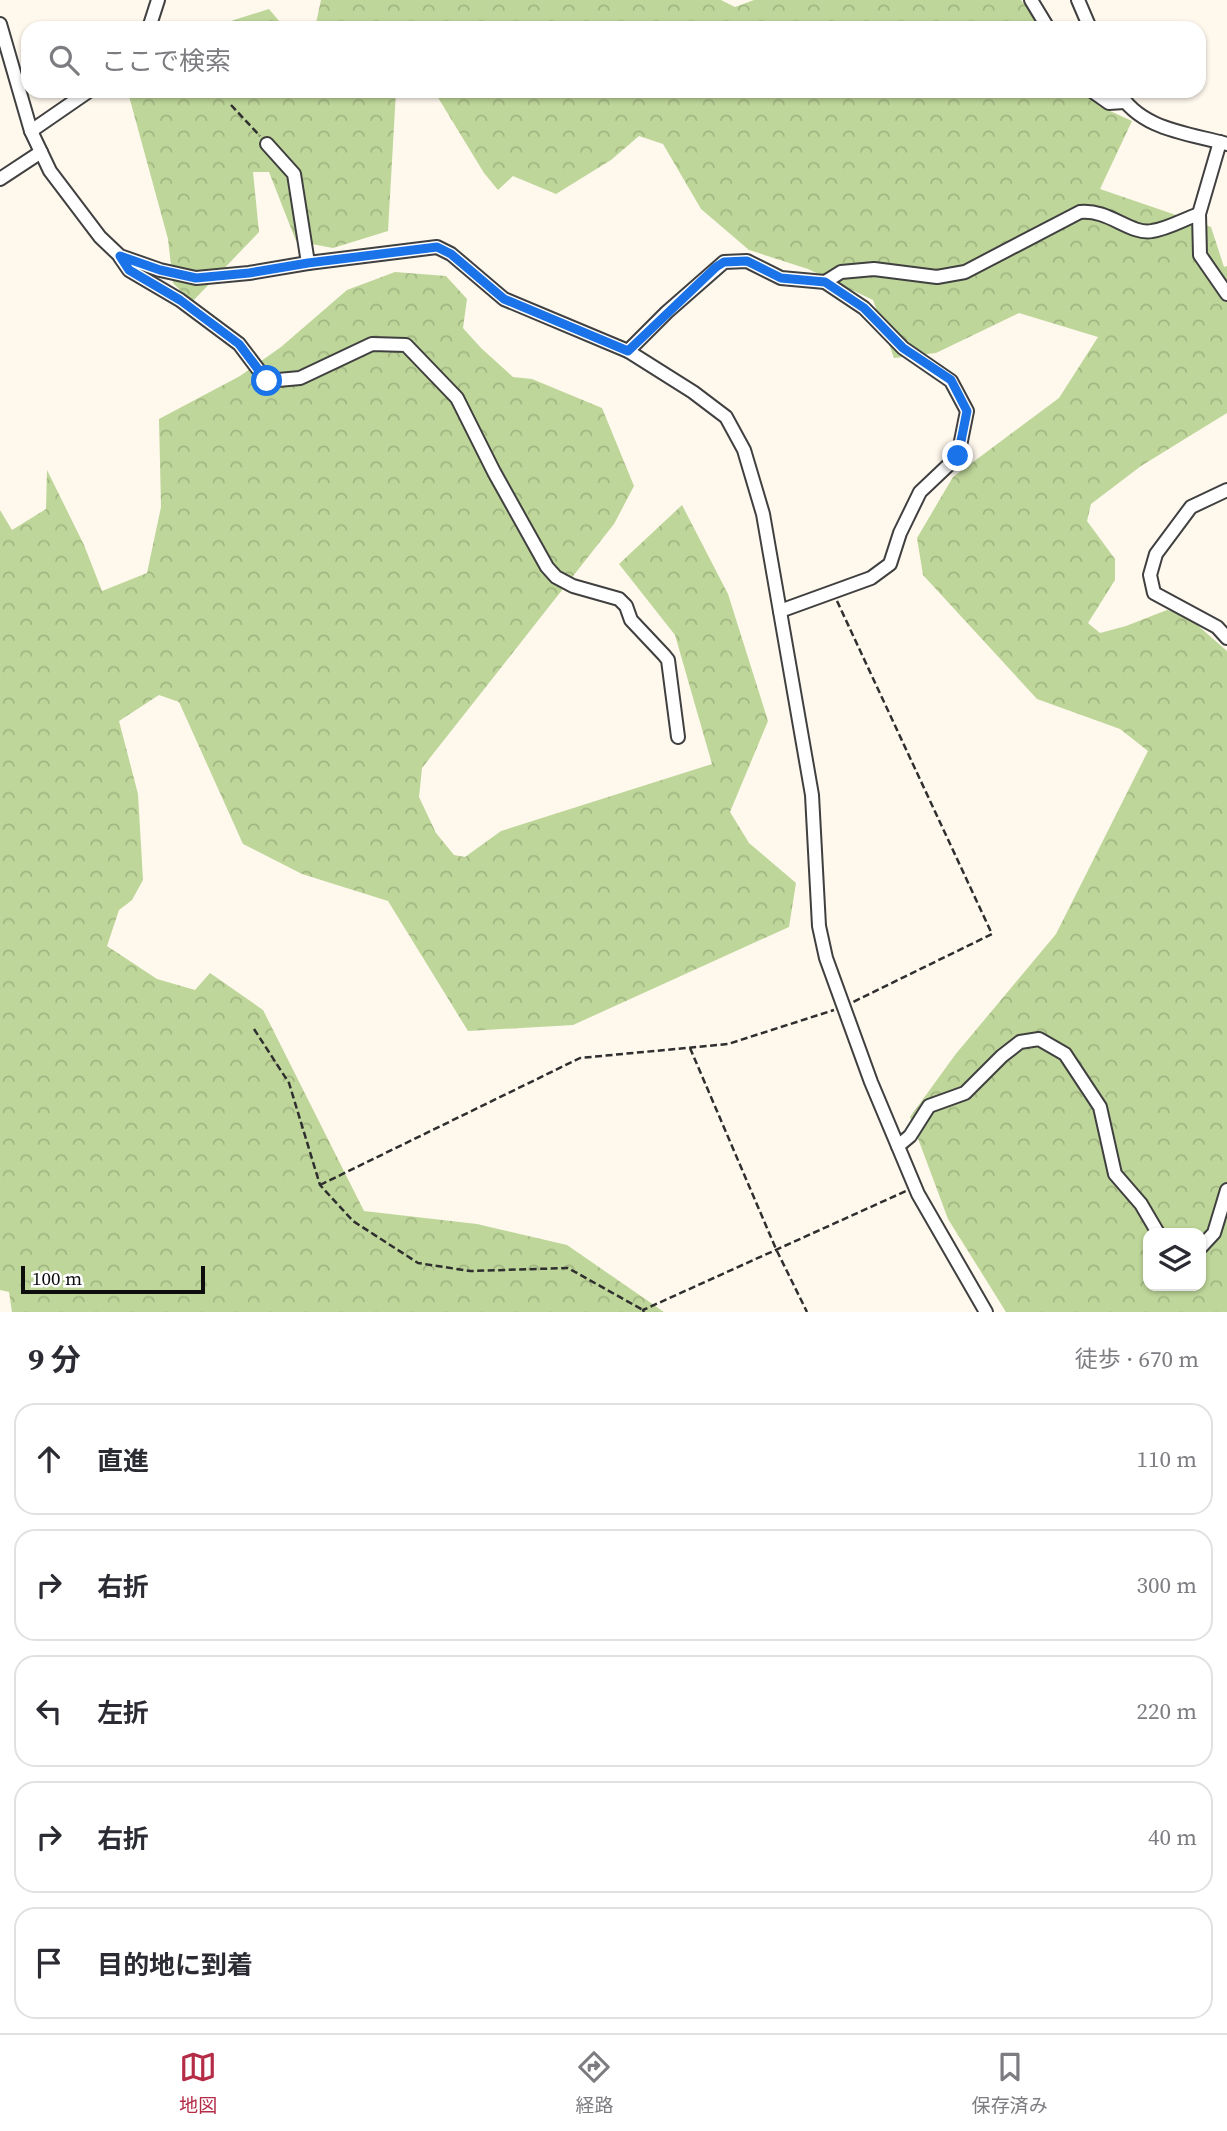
<!DOCTYPE html>
<html lang="ja">
<meta charset="utf-8">
<style>
body{margin:0;font-family:"Source Serif 4","Noto Sans JP",serif;background:#f7f7f7;color:#2b2b33}
.controls{position:absolute;right:21px;bottom:21px;display:grid;overflow:hidden;border-radius:14px;box-shadow:0 2px 5px #0004}
.controls button{width:63px;height:63px;display:grid;place-items:center;padding:0;border:0;border-bottom:2px solid #e1e1e2;background:#fff;color:#2b2b33;font:35px sans-serif}
.scale{position:absolute;left:21px;bottom:18px;width:184px;box-sizing:border-box;padding-left:7px;border:4px solid #0d0d0d;border-top:0;font-size:19px;line-height:24px;white-space:nowrap;color:#0d0d0d;-webkit-text-stroke:5px #fff;paint-order:stroke}
.stop{position:absolute;width:21px;height:21px;margin:-16px;border:5px solid #1a73e8;border-radius:50%;background:#fff}
.stop.end{background:#1a73e8;border-color:#fff;box-shadow:0 2px 7px #0008}
.list{margin:0;padding:0;list-style:none}
h2{display:flex;justify-content:space-between;align-items:center;height:91px;margin:0;padding:0 28px;font-size:30px}
h2 small{font-size:23px;font-weight:400;color:#7c7c81}
.list li{display:grid;grid-template-columns:46px 1fr auto;gap:21px;align-items:center;box-sizing:border-box;height:112px;margin:0 14px 14px;padding:0 14px;border:2px solid #e1e1e2;border-radius:21px}
.list b{display:block;font-size:26px;white-space:nowrap}
.list em{font-size:23px;font-style:normal;color:#7c7c81}
.icon{flex:none;width:38px;height:38px;fill:none;stroke:currentColor;stroke-width:2;stroke-linecap:round;stroke-linejoin:round}
.map{position:relative;flex:none;width:1227px;height:1312px;overflow:hidden}
.search{position:absolute;background:#fff;box-shadow:0 2px 5px #0004;left:21px;right:21px;top:21px;height:77px;display:flex;align-items:center;gap:18px;box-sizing:border-box;padding:0 24px;border-radius:21px;color:#7c7c81;font-size:26px}
.sheet{height:721px;background:#fff}
nav{display:flex;justify-content:space-around;align-items:center;box-sizing:border-box;height:98px;border-top:2px solid #e1e1e2;background:#fff;font-size:19px;color:#7c7c81}
nav a{display:grid;justify-items:center;gap:4px}
nav .on{color:#b52c47}
.map>svg:first-child{display:block}
</style>
<div class="map">
<svg width="1227" height="1312" viewBox="0 0 1227 1312">
<defs>
<pattern id="forest-crowns" width="20" height="18" patternUnits="userSpaceOnUse" patternTransform="scale(1.75)"><rect width="20" height="18" fill="#bed699"/><path d="M2 6a3 3 0 1 1 6 0M12 15a3 3 0 1 1 6 0" fill="none" stroke="#a2b683"/></pattern>
</defs>
<rect width="100%" height="100%" fill="#fef8ed"/>
<!-- forest -->
<g fill="url(#forest-crowns)" fill-rule="evenodd">
<path d="M 321,0 L 721,0 L 735,7 L 754,0 L 1021,0 L 1042,28 L 315,28 Z"/>
<path d="M 269,9 L 285,28 L 209,28 Z"/>
<path d="M 134,91 L 396,91 L 388,231 L 333,248 L 296,241 L 269,172 L 253,172 L 259,232 L 192,302 L 173,283 L 168,239 L 129,96 Z"/>
<path d="M 434,91 L 1088,91 L 1099,106 L 1132,121 L 1100,189 L 1211,227 L 1224,267 L 1227,266 L 1227,413 L 1141,466 L 1091,504 L 1087,521 L 1115,559 L 1115,580 L 1088,623 L 1100,633 L 1126,626 L 1167,610 L 1187,616 L 1227,651 L 1227,1312 L 1006,1312 L 948,1219 L 910,1117 L 955,1055 L 1056,934 L 1148,751 L 1120,729 L 1037,699 L 923,575 L 917,538 L 953,477 L 1059,398 L 1098,337 L 1019,313 L 936,353 L 894,358 L 873,300 L 808,269 L 749,250 L 701,209 L 663,144 L 639,136 L 611,160 L 556,194 L 513,176 L 498,190 L 484,173 ZM 1148,1233 L 1201,1233 L 1201,1286 L 1148,1286 Z"/>
<path d="M 395,272 L 446,276 L 467,299 L 463,328 L 481,348 L 513,377 L 532,379 L 602,408 L 634,486 L 614,524 L 422,768 L 419,797 L 436,833 L 454,855 L 465,857 L 501,831 L 712,764 L 675,635 L 619,564 L 682,505 L 728,594 L 768,721 L 730,812 L 749,843 L 796,883 L 789,927 L 573,1025 L 468,1031 L 388,901 L 302,874 L 243,844 L 179,702 L 159,695 L 119,721 L 138,794 L 143,880 L 132,900 L 119,910 L 107,946 L 157,979 L 195,990 L 210,973 L 263,1010 L 364,1211 L 477,1224 L 567,1245 L 664,1312 L 12,1312 L 9,1292 L 0,1290 L 0,510 L 12,530 L 46,509 L 47,470 L 84,545 L 102,591 L 147,573 L 161,507 L 159,419 L 240,376 L 281,347 L 347,290 Z"/>
</g>
<g fill="none" stroke-linecap="round" stroke-linejoin="round">
<!-- minor casing -->
<g stroke="#404040" stroke-width="16">
<g id="minor">
<path d="M 1031,0 L 1048,28"/>
<path d="M 1078,0 L 1090,28"/>
<path d="M 0,24 L 31,131 L 50,171 L 100,237 L 120,256 L 160,270 L 196,278 L 249,273 L 308,263 L 437,247 L 451,254 L 504,299 L 628,351 L 693,392 L 726,417 L 744,450 L 763,514 L 812,795 L 819,926 L 826,958 L 871,1082 L 918,1194 L 986,1312"/>
<path d="M 149,28 L 158,0"/>
<path d="M 1092,91 L 1109,103 L 1124,102"/>
<path d="M 1118,91 C 1140,130 1188,133 1227,144"/>
<path d="M 31,131 L 89,91"/>
<path d="M 1220,142 L 1199,214 L 1200,255 L 1227,294"/>
<path d="M 267,144 L 294,174 L 308,263"/>
<path d="M 0,179 L 41,152"/>
<path d="M 120,257 L 129,270 L 180,300 L 239,344 L 267,381 L 300,378 L 372,344 L 406,345 L 457,398 L 494,472 L 547,567 L 556,577 L 573,586 L 619,599 L 626,606 L 631,620 L 664,655 L 668,660 L 678,737"/>
<path d="M 628,351 L 667,312 L 724,262 L 747,261 L 781,278 L 825,282 L 841,272 L 874,269 L 937,277 L 965,272 L 1080,212 C 1109,209 1130,235 1152,231 C 1168,229 1184,219 1199,214"/>
<path d="M 1227,490 L 1191,507 L 1156,554 L 1150,575 L 1154,593 L 1217,627 L 1227,638"/>
<path d="M 780,611 L 871,578 L 890,564 L 900,533 L 920,492 L 958,456 L 967,411 L 951,381 L 903,348 L 864,308 L 825,282"/>
<path d="M 898,1146 L 910,1136 L 929,1106 L 965,1093 L 1002,1056 L 1020,1042 L 1039,1039 L 1065,1054 L 1100,1107 L 1115,1174 L 1141,1204 L 1158,1233"/>
<path d="M 1201,1247 L 1214,1233 L 1227,1190"/>
</g>
</g>
<!-- path -->
<g stroke="#2f2f2f" stroke-width="2.5" stroke-dasharray="7 3.5" stroke-linecap="butt">
<path d="M 231,105 L 260,136"/>
<path d="M 837,601 L 992,934 L 853,1002"/>
<path d="M 254,1029 L 289,1083 L 320,1185 L 353,1221 L 418,1263 L 470,1271 L 568,1268 L 643,1310"/>
<path d="M 690,1048 L 776,1249 L 807,1312"/>
<path d="M 320,1185 L 580,1058 L 728,1044 L 834,1010"/>
<path d="M 644,1312 L 643,1310 L 906,1191"/>
</g>
<!-- minor -->
<use href="#minor" stroke="#fff" stroke-width="12"/>
</g>
<g fill="none" stroke-linecap="round" stroke-linejoin="round">
<!-- route -->
<path stroke="#1a73e8" stroke-width="9" d="M 267,381 L 239,344 L 180,300 L 129,270 L 120,256 L 160,270 L 196,278 L 249,273 L 308,263 L 437,247 L 451,254 L 504,299 L 628,351 L 716,267 L 724,262 L 747,261 L 781,278 L 825,282 L 864,308 L 903,348 L 951,380 L 967,411 L 958,456"/>
</g>
</svg>
<div class="controls">
<button><svg class="icon" aria-label="layers" viewBox="0 0 24 24"><path d="M12 4l9 5-9 5-9-5zM3 14l9 5 9-5"/></svg></button>
</div>
<div class="scale">100 m</div>
<div class="stop" style="left:267px;top:381px"></div>
<div class="stop end" style="left:958px;top:456px"></div>
<div class="search"><svg class="icon" aria-label="search" viewBox="0 0 24 24"><circle cx="10" cy="10" r="6"/><path d="M15 15l6 6"/></svg>ここで検索</div>
</div>
<section class="sheet">
<h2>9 分<small>徒歩 · 670 m</small></h2>
<ul class="list">
<li><svg class="icon" aria-label="ahead" viewBox="0 0 24 24"><path d="M12 20V5M6 11l6-6 6 6"/></svg><div><b>直進</b></div><em>110 m</em></li>
<li><svg class="icon" aria-label="right" viewBox="0 0 24 24"><path d="M7 20v-9h11M14 6l5 5-5 5"/></svg><div><b>右折</b></div><em>300 m</em></li>
<li><svg class="icon" aria-label="left" viewBox="0 0 24 24"><path d="M17 20v-9H6M10 6l-5 5 5 5"/></svg><div><b>左折</b></div><em>220 m</em></li>
<li><svg class="icon" aria-label="right" viewBox="0 0 24 24"><path d="M7 20v-9h11M14 6l5 5-5 5"/></svg><div><b>右折</b></div><em>40 m</em></li>
<li><svg class="icon" aria-label="arrive" viewBox="0 0 24 24"><path d="M6 21V4h12l-3 4 3 4H6"/></svg><div><b>目的地に到着</b></div></li>
</ul>
</section>
<nav>
<a class="on"><svg class="icon" aria-label="map" viewBox="0 0 24 24"><path d="M3 6l6-2 6 2 6-2v14l-6 2-6-2-6 2zM9 4v14M15 6v14"/></svg>地図</a>
<a><svg class="icon" aria-label="directions" viewBox="0 0 24 24"><path d="M12 3l9 9-9 9-9-9zM9 14v-3h6M13 9l2 2-2 2"/></svg>経路</a>
<a><svg class="icon" aria-label="saved" viewBox="0 0 24 24"><path d="M7 4h10v16l-5-4-5 4z"/></svg>保存済み</a>
</nav>
